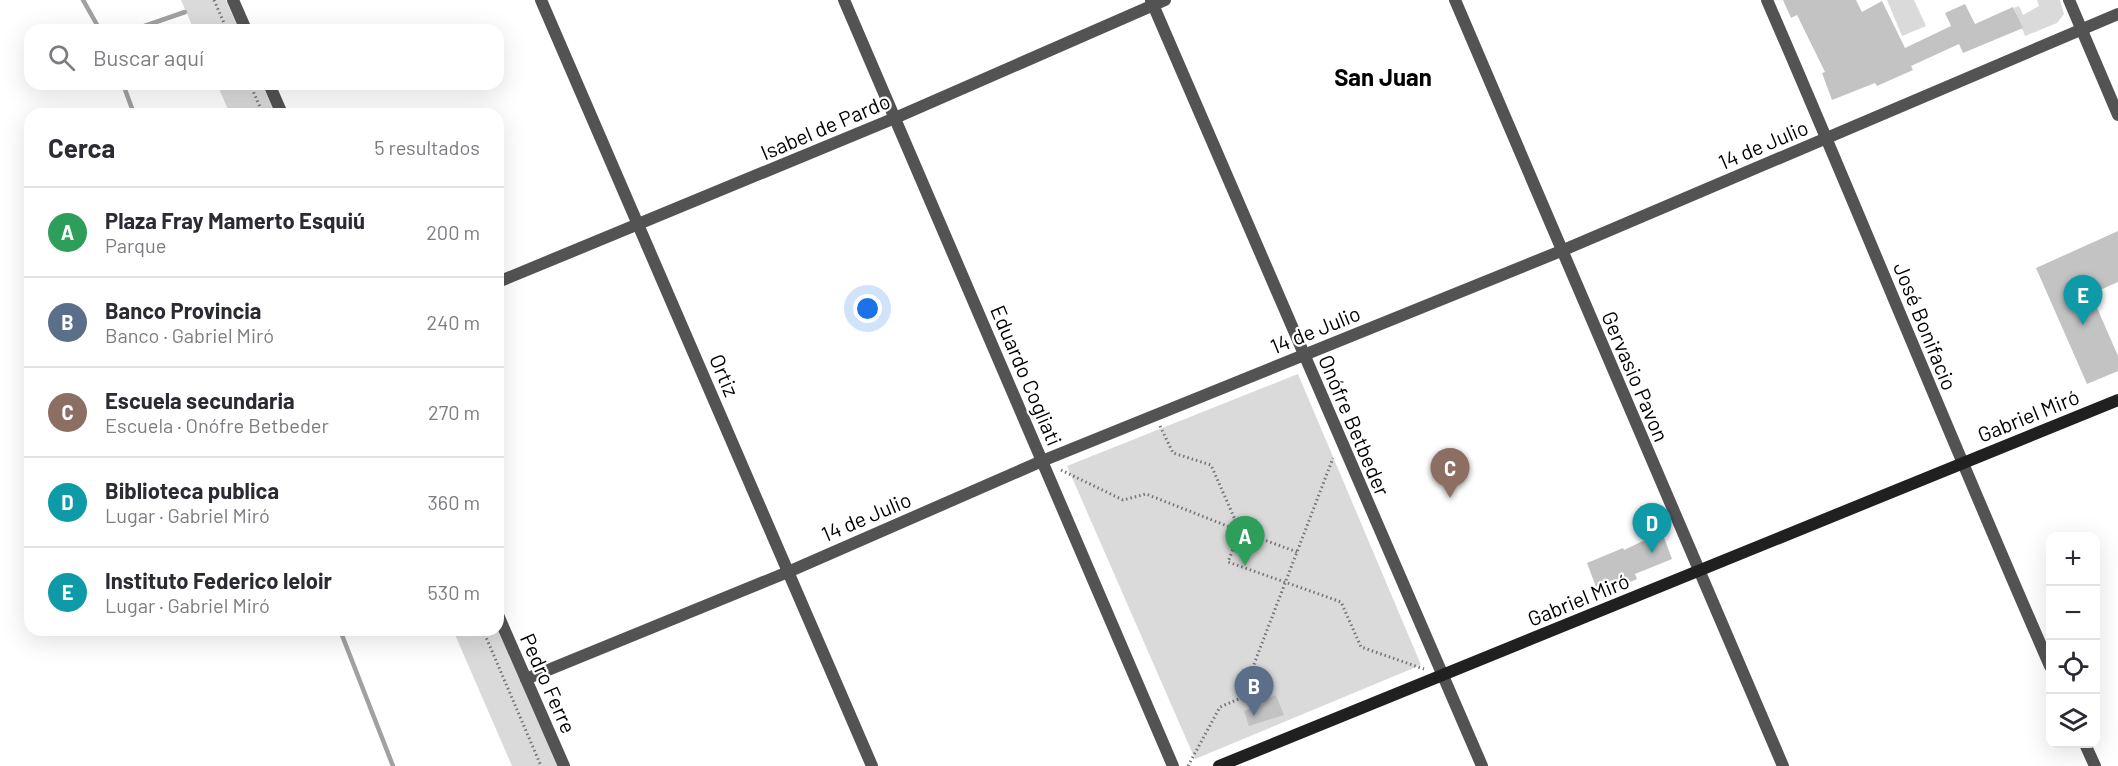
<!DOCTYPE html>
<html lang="es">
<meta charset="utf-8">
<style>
body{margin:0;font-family:Barlow,sans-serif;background:#f2f2f3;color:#2b2b33}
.controls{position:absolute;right:18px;bottom:18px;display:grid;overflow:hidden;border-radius:12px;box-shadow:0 6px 24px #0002}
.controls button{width:54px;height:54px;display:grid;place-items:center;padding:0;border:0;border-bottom:2px solid #e1e1e2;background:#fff;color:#2b2b33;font:30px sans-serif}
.you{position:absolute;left:868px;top:309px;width:21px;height:21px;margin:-15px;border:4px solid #fff;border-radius:50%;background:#1a73e8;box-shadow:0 0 0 9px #1a73e833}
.badge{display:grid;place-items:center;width:39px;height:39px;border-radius:50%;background:#b45309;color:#fff;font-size:20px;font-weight:700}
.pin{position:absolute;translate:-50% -50px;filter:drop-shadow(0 2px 3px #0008)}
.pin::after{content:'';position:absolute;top:32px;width:21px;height:18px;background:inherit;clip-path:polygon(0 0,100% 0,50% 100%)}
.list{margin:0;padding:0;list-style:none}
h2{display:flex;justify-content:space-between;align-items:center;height:78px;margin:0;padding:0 24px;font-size:26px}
h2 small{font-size:20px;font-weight:400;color:#7c7c81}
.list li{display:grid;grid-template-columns:39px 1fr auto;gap:18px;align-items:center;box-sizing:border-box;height:90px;padding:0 24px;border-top:2px solid #e1e1e2}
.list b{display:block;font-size:22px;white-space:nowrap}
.list p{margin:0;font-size:20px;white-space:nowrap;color:#7c7c81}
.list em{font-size:20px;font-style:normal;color:#7c7c81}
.icon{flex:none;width:33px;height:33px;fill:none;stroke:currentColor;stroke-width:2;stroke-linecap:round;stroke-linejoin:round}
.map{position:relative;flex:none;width:2118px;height:766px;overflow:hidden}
.search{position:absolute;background:#fff;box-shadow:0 6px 24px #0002;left:24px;top:24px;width:480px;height:66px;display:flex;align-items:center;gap:15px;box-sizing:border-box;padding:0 21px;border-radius:18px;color:#7c7c81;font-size:22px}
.panel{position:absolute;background:#fff;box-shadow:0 6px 24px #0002;left:24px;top:108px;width:480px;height:528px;border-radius:18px}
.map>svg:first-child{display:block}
</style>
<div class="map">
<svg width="2118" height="766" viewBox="0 0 2118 766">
<rect width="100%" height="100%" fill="#fff"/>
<!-- green -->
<g fill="#dadada">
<path d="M 181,0 L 226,0 L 239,30 L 194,30 Z"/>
<path d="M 1887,0 L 1914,0 L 1926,26 L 1902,36 Z"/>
<path d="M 2037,0 L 2060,0 L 2064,14 L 2057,23 L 2025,36 L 2014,8 L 2019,6 L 2023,15 L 2039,6 Z"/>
<path d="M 217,84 L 262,84 L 275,114 L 230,114 Z"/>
<path d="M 1298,374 L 1421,665 L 1195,759 L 1067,466 Z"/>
<path d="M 498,627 L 559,766 L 512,766 L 453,630 L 498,630 Z"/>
</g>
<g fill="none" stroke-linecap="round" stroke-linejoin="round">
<!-- stream -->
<g stroke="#a1a1a1" stroke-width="4.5">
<path d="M 83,0 L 100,30"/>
<path d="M 133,30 L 185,12"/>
<path d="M 123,84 L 134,114"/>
<path d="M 340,630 L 393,766"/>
</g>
</g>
<!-- building -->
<g fill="#c3c3c3">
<path d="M 1783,0 L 1856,0 L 1862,12 L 1882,1 L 1905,48 L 1951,26 L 1945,13 L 1965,4 L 1975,24 L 2013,7 L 2023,28 L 1963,53 L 1959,44 L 1911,66 L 1913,70 L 1877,86 L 1875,83 L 1832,100 L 1822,73 L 1825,72 L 1797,15 L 1791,18 Z"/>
<path d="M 2118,231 L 2118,282 L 2091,294 L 2118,356 L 2118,371 L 2087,384 L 2036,268 Z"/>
<path d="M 1662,532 L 1672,559 L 1635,574 L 1637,579 L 1599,595 L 1587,563 L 1623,548 L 1624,550 Z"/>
<path d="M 1276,695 L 1284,715 L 1249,726 L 1244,711 L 1263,704 L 1262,701 Z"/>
</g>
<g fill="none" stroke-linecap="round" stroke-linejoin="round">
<!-- path -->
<g stroke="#757575" stroke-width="3" stroke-dasharray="1.5 3" stroke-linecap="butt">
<path d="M 214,0 L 227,30"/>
<path d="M 250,84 L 263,114"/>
<path d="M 1160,426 L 1173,453 L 1211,465 L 1240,531"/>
<path d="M 1061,470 L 1123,500 L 1146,494 L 1240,531"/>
<path d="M 1297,552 L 1240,531 L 1228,562 L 1341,602 L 1361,647 L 1424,669"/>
<path d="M 483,630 L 541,766"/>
<path d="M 1188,766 L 1220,707 L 1241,698 L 1333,458"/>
</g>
<!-- street -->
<g stroke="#535353" stroke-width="12">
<path d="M 233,0 L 246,30"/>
<path d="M 541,0 L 872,766"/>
<path d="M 844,0 L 1173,766"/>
<path d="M 1151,0 L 1482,766"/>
<path d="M 1455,0 L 1783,766"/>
<path d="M 1767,0 C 1863,221 1953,445 2050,666"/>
<path d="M 2069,0 L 2118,115"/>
<path d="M 269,84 L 282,114"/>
<path d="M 498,282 L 895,118 L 1165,0"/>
<path d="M 498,615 L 564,766"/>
<path d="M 526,679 L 788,572 L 1042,461 L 1561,251 L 2118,14"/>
<path d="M 2085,744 L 2095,766"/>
</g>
<!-- secondary -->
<path stroke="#202020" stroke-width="12" d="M 1219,766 L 2118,400"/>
</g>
<g text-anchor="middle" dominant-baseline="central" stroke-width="4.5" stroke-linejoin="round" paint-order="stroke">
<!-- street labels -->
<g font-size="21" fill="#000" stroke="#fff">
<text transform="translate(825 126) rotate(-23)">Isabel de Pardo</text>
<text transform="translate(1763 144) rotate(-23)">14 de Julio</text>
<text transform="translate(1926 326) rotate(68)">José Bonifacio</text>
<text transform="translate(1315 329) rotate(-22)">14 de Julio</text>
<text transform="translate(725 375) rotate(67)">Ortiz</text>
<text transform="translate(1027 375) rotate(67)">Eduardo Cogliati</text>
<text transform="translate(1636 376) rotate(67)">Gervasio Pavon</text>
<text transform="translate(2028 415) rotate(-22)">Gabriel Miró</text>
<text transform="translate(1355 425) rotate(67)">Onófre Betbeder</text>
<text transform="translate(866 516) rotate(-23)">14 de Julio</text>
<text transform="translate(1578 599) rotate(-22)">Gabriel Miró</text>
<text transform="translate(549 683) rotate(66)">Pedro Ferre</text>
</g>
<!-- quarter labels -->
<g font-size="24" font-weight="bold" fill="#000" stroke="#fff">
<text x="1383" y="76">San Juan</text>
</g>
</g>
</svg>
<div class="controls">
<button>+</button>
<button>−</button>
<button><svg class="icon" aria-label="locate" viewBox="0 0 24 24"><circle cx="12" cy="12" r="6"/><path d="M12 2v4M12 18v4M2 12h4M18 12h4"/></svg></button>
<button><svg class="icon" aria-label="layers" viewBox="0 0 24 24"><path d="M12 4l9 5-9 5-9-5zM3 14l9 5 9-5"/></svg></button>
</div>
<div class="you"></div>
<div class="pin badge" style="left:1245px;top:566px;background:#2e9e5b">A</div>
<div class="pin badge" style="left:1254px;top:716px;background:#5c6f8a">B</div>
<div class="pin badge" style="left:1450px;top:498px;background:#8d6e63">C</div>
<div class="pin badge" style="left:1652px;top:553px;background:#0f9aa8">D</div>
<div class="pin badge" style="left:2083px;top:325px;background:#0f9aa8">E</div>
<div class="search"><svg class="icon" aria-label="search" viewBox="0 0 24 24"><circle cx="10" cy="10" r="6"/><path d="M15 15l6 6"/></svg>Buscar aquí</div>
<section class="panel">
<h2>Cerca<small>5 resultados</small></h2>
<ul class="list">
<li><span class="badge" style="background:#2e9e5b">A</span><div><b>Plaza Fray Mamerto Esquiú</b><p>Parque</p></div><em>200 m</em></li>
<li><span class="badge" style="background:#5c6f8a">B</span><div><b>Banco Provincia</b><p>Banco · Gabriel Miró</p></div><em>240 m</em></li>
<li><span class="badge" style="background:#8d6e63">C</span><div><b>Escuela secundaria</b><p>Escuela · Onófre Betbeder</p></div><em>270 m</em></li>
<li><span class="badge" style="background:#0f9aa8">D</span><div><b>Biblioteca publica</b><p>Lugar · Gabriel Miró</p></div><em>360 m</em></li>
<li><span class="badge" style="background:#0f9aa8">E</span><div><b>Instituto Federico leloir</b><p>Lugar · Gabriel Miró</p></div><em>530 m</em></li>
</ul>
</section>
</div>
